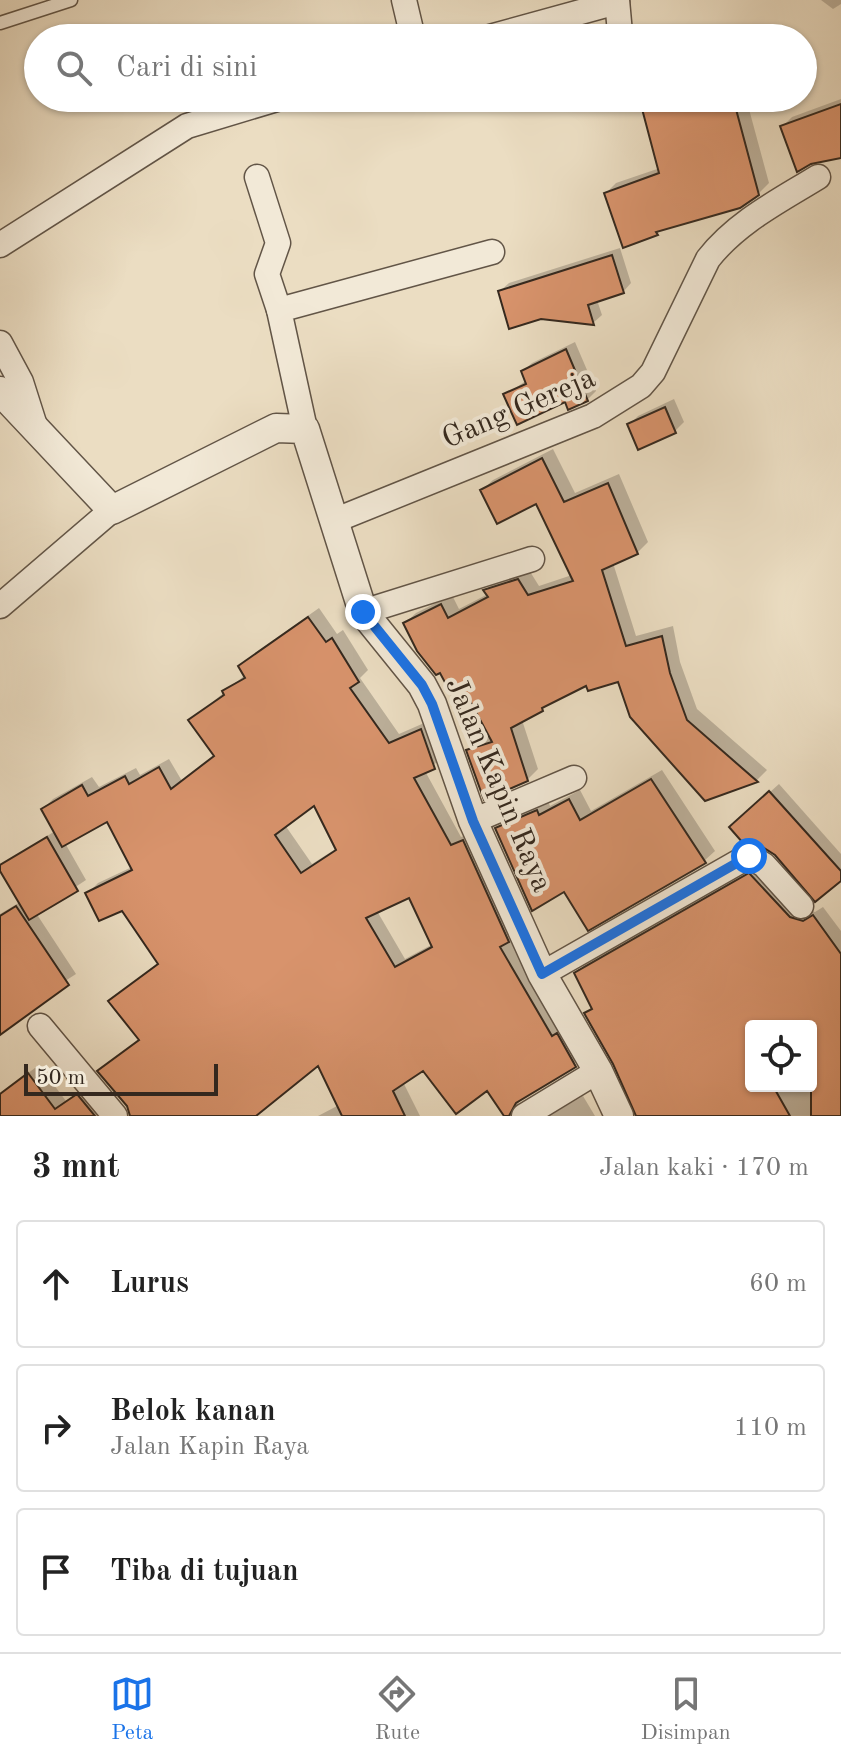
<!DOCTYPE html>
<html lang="id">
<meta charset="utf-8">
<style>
body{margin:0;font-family:"Old Standard TT",serif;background:#f6f6f6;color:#222}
.controls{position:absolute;right:24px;bottom:24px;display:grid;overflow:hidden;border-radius:8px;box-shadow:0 2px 6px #0004}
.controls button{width:72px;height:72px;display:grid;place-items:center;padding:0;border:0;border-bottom:2px solid #e0e0e0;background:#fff;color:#222;font:40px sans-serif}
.scale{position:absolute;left:24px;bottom:20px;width:194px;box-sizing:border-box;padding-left:8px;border:4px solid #34281e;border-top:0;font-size:22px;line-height:28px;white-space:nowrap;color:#34281e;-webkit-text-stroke:6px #f2e9d7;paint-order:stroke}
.stop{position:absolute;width:24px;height:24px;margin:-18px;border:6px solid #1a73e8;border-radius:50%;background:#fff}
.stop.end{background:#1a73e8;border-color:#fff;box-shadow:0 2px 8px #0008}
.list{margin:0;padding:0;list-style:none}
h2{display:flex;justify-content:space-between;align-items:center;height:104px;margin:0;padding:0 32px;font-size:34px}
h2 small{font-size:26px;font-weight:400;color:#767676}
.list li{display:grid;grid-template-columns:52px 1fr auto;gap:24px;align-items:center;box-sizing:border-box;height:128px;margin:0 16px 16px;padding:0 16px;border:2px solid #e0e0e0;border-radius:8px}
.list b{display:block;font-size:30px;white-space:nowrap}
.list p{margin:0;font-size:26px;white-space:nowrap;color:#767676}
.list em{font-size:26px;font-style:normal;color:#767676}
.icon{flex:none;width:44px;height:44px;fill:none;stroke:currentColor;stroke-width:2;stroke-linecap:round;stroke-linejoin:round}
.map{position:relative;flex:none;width:841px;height:1116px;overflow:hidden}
.search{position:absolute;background:#fff;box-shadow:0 2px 6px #0004;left:24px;right:24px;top:24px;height:88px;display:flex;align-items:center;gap:20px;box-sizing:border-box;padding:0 28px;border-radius:44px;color:#767676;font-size:30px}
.sheet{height:536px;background:#fff}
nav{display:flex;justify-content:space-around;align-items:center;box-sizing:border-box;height:112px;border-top:2px solid #e0e0e0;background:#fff;font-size:22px;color:#767676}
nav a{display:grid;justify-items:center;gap:4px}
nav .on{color:#1a73e8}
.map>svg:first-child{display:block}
</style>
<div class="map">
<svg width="841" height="1116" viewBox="0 0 841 1116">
<rect width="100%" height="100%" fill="#ebddc2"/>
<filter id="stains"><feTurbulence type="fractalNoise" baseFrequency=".0025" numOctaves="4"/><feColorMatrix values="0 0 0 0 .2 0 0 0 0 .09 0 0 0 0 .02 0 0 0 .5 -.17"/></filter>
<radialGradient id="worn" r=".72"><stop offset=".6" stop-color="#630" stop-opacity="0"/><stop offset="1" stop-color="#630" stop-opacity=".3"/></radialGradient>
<!-- shadow -->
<g fill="#0003" fill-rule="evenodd">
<path d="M 821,0 L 841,0 L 841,4 L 833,9 Z"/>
<path d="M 651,98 L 746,98 L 769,183 L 758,194 L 662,228 L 657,234 L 606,193 L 616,183 L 660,168 L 643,106 Z"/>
<path d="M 841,99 L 841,156 L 810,162 L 782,127 L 792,117 Z"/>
<path d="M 620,248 L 631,283 L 623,292 L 597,300 L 602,315 L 593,323 L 541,317 L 500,291 L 509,283 Z"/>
<path d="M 575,342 L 596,391 L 587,400 L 505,395 L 527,380 L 523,371 L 532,363 Z"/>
<path d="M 674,399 L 684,422 L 675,431 L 629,425 L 638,416 Z"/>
<path d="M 553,449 L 575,493 L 619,474 L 648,542 L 637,553 L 613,563 L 636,636 L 673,626 L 680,662 L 697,709 L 767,770 L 757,780 L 706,798 L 619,679 L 588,683 L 522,720 L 538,769 L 527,780 L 468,751 L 479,740 L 491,736 L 469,694 L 441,671 L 405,623 L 416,613 L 452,595 L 459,609 L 488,594 L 486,590 L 496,580 L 529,570 L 539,586 L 572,575 L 537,501 L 482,490 L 493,480 Z"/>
<path d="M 319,608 L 337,634 L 343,630 L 368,670 L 360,678 L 399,734 L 431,720 L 444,757 L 425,771 L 461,837 L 473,832 L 585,1055 L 522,1098 L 518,1104 L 524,1116 L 506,1116 L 487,1088 L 424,1068 L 403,1082 L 420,1116 L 318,1116 L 339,1105 L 318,1063 L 253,1116 L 130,1116 L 128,1106 L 100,1071 L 140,1038 L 111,1001 L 159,962 L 122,908 L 88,893 L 98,883 L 132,867 L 107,819 L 65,843 L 86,880 L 36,913 L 76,974 L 0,1023 L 0,914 L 20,902 L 0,866 L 55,831 L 43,809 L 53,799 L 92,777 L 99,787 L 136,768 L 140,775 L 169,759 L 182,781 L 215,755 L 191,720 L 245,675 L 241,666 L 251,656 ZM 315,803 L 337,848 L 312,864 L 285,825 ZM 410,895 L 433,944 L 405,959 L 377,911 Z"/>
<path d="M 662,770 L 715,851 L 704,861 L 564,890 L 497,828 L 508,818 L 548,801 L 550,806 L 580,790 L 591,811 Z"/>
<path d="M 779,784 L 841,854 L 841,878 L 776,853 L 740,819 Z"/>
<path d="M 760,865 L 800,907 L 815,912 L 823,907 L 841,931 L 841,1116 L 640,1116 L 587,1013 L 593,1007 L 577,973 L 586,963 ZM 751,1026 L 811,1026 L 811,1086 L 751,1086 Z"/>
<path d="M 39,1065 L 66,1101 L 88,1086 L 115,1116 L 0,1116 L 0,1094 Z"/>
<path d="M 583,1096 L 595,1116 L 549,1116 Z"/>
</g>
<!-- building -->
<g fill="#d8936c" stroke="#34281e" stroke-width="2" fill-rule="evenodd">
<path d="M 667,98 L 733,98 L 759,195 L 740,208 L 656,232 L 658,235 L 623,248 L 604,193 L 659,173 L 641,105 Z"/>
<path d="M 841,104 L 841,158 L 811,164 L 797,172 L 780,126 Z"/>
<path d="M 612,255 L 624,293 L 588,305 L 594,325 L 541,319 L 509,329 L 498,291 Z"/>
<path d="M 566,349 L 588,401 L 568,410 L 565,402 L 517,425 L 503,394 L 526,384 L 521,371 Z"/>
<path d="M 665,407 L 676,433 L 638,450 L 627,424 Z"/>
<path d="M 542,458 L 564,502 L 608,483 L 638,554 L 602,570 L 626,646 L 662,636 L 670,673 L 687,720 L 758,782 L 705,801 L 630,717 L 618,682 L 588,691 L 586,686 L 542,708 L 543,711 L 511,728 L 528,781 L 484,800 L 466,750 L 492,742 L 468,697 L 456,703 L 440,673 L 436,675 L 417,651 L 403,623 L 441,604 L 448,618 L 488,597 L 483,590 L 518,579 L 528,595 L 573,581 L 536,504 L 497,524 L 480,490 Z"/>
<path d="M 308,617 L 326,642 L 332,638 L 359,682 L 350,688 L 389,743 L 421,729 L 435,769 L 414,778 L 451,845 L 463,840 L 509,942 L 500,947 L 552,1036 L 557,1033 L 576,1067 L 516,1103 L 509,1116 L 504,1116 L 487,1091 L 456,1114 L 423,1071 L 393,1091 L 405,1116 L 342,1116 L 318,1066 L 256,1116 L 130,1116 L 127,1106 L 97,1071 L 139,1040 L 108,1001 L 158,964 L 122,911 L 99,921 L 85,893 L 132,870 L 107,822 L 62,847 L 41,809 L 82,785 L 88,796 L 125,776 L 129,784 L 159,767 L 171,789 L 214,756 L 188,720 L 224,695 L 222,691 L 245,678 L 238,666 ZM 314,806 L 336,850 L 301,873 L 275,835 ZM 409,898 L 432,947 L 395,967 L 366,918 Z"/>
<path d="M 651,779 L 706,863 L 588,931 L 564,892 L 532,911 L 495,828 L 537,810 L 539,815 L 569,799 L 580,820 Z"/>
<path d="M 769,791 L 841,871 L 841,881 L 815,902 L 775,855 L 756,843 L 743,843 L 729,827 Z"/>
<path d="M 47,837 L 78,891 L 29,920 L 0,871 L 0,865 Z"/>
<path d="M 749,873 L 790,917 L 803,921 L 813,915 L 841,954 L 841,1116 L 811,1116 L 811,1026 L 751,1026 L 751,1086 L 773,1086 L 790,1116 L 636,1116 L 613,1064 L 584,1013 L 592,1009 L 574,973 Z"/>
<path d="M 16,906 L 69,985 L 0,1035 L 0,916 Z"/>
<path d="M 28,1073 L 55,1109 L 77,1094 L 95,1116 L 0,1116 L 0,1094 Z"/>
</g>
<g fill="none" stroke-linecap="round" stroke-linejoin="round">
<!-- service casing -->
<g stroke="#625547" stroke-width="15">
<path id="service" d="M 0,23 L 71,0"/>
</g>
<!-- minor casing -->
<g stroke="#625547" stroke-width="27">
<g id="minor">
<path d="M 404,0 L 413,38"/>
<path d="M 617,0 L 620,33"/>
<path d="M 486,38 L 617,2"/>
<path d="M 257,177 L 278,243 L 267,274 L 279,310"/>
<path d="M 0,245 L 187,126 L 280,98"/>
<path d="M 0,343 L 21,382 L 35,426"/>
<path d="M 305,429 L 279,310 L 492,252"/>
<path d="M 336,520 L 593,416 L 641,386 L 653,372 L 708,259 C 737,222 779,201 818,177"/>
<path d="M 0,606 L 112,510"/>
<path d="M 363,612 L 532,559"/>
<path d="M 473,821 L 574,778"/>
<path d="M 542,974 L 749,856 L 764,865 L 801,906"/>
<path d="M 40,1026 L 115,1116"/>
<path d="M 524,1116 L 598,1071"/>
</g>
</g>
<!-- tertiary casing -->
<g stroke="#625547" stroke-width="31">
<path id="tertiary" d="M 0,391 L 112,510 L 276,428 L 305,429 L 363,612 L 422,685 L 432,704 L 473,821 L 542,974 L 598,1071 L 619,1116"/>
</g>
<!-- service -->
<use href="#service" stroke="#f2e9d7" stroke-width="12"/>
<!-- minor -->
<use href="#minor" stroke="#f2e9d7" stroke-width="24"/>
<!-- tertiary -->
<use href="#tertiary" stroke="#f2e9d7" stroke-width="28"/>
</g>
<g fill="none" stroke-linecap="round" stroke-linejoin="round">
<!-- route -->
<path stroke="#1a73e8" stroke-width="10" d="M 363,612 L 422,685 L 432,704 L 473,821 L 542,974 L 749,856"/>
</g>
<g text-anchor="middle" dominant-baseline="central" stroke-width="8" stroke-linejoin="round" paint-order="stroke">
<!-- street labels -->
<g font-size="30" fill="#34281e" stroke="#f2e9d7">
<text transform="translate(519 409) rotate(-23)">Gang Gereja</text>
<text transform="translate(498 785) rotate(67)">Jalan Kapin Raya</text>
</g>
</g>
<rect width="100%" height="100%" filter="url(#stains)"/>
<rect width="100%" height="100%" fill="url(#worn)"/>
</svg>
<div class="controls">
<button><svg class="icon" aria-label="locate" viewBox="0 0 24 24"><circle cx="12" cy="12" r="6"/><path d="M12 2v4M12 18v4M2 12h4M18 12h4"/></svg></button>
</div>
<div class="scale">50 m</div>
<div class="stop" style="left:749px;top:856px"></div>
<div class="stop end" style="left:363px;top:612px"></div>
<div class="search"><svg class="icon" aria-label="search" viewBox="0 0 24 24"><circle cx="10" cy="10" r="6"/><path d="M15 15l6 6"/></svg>Cari di sini</div>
</div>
<section class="sheet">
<h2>3 mnt<small>Jalan kaki · 170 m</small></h2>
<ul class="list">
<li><svg class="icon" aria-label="ahead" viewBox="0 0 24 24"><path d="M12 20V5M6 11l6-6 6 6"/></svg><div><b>Lurus</b></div><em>60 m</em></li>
<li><svg class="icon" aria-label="right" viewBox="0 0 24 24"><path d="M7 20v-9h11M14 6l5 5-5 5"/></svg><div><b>Belok kanan</b><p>Jalan Kapin Raya</p></div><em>110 m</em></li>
<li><svg class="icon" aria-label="arrive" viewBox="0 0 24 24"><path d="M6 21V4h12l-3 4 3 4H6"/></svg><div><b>Tiba di tujuan</b></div></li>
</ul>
</section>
<nav>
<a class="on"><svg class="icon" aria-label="map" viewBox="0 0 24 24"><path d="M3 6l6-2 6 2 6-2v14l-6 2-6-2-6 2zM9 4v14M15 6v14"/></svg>Peta</a>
<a><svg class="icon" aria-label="directions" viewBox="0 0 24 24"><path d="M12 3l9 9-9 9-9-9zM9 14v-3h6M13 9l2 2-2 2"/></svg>Rute</a>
<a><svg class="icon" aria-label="saved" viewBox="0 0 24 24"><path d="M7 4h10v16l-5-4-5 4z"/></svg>Disimpan</a>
</nav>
